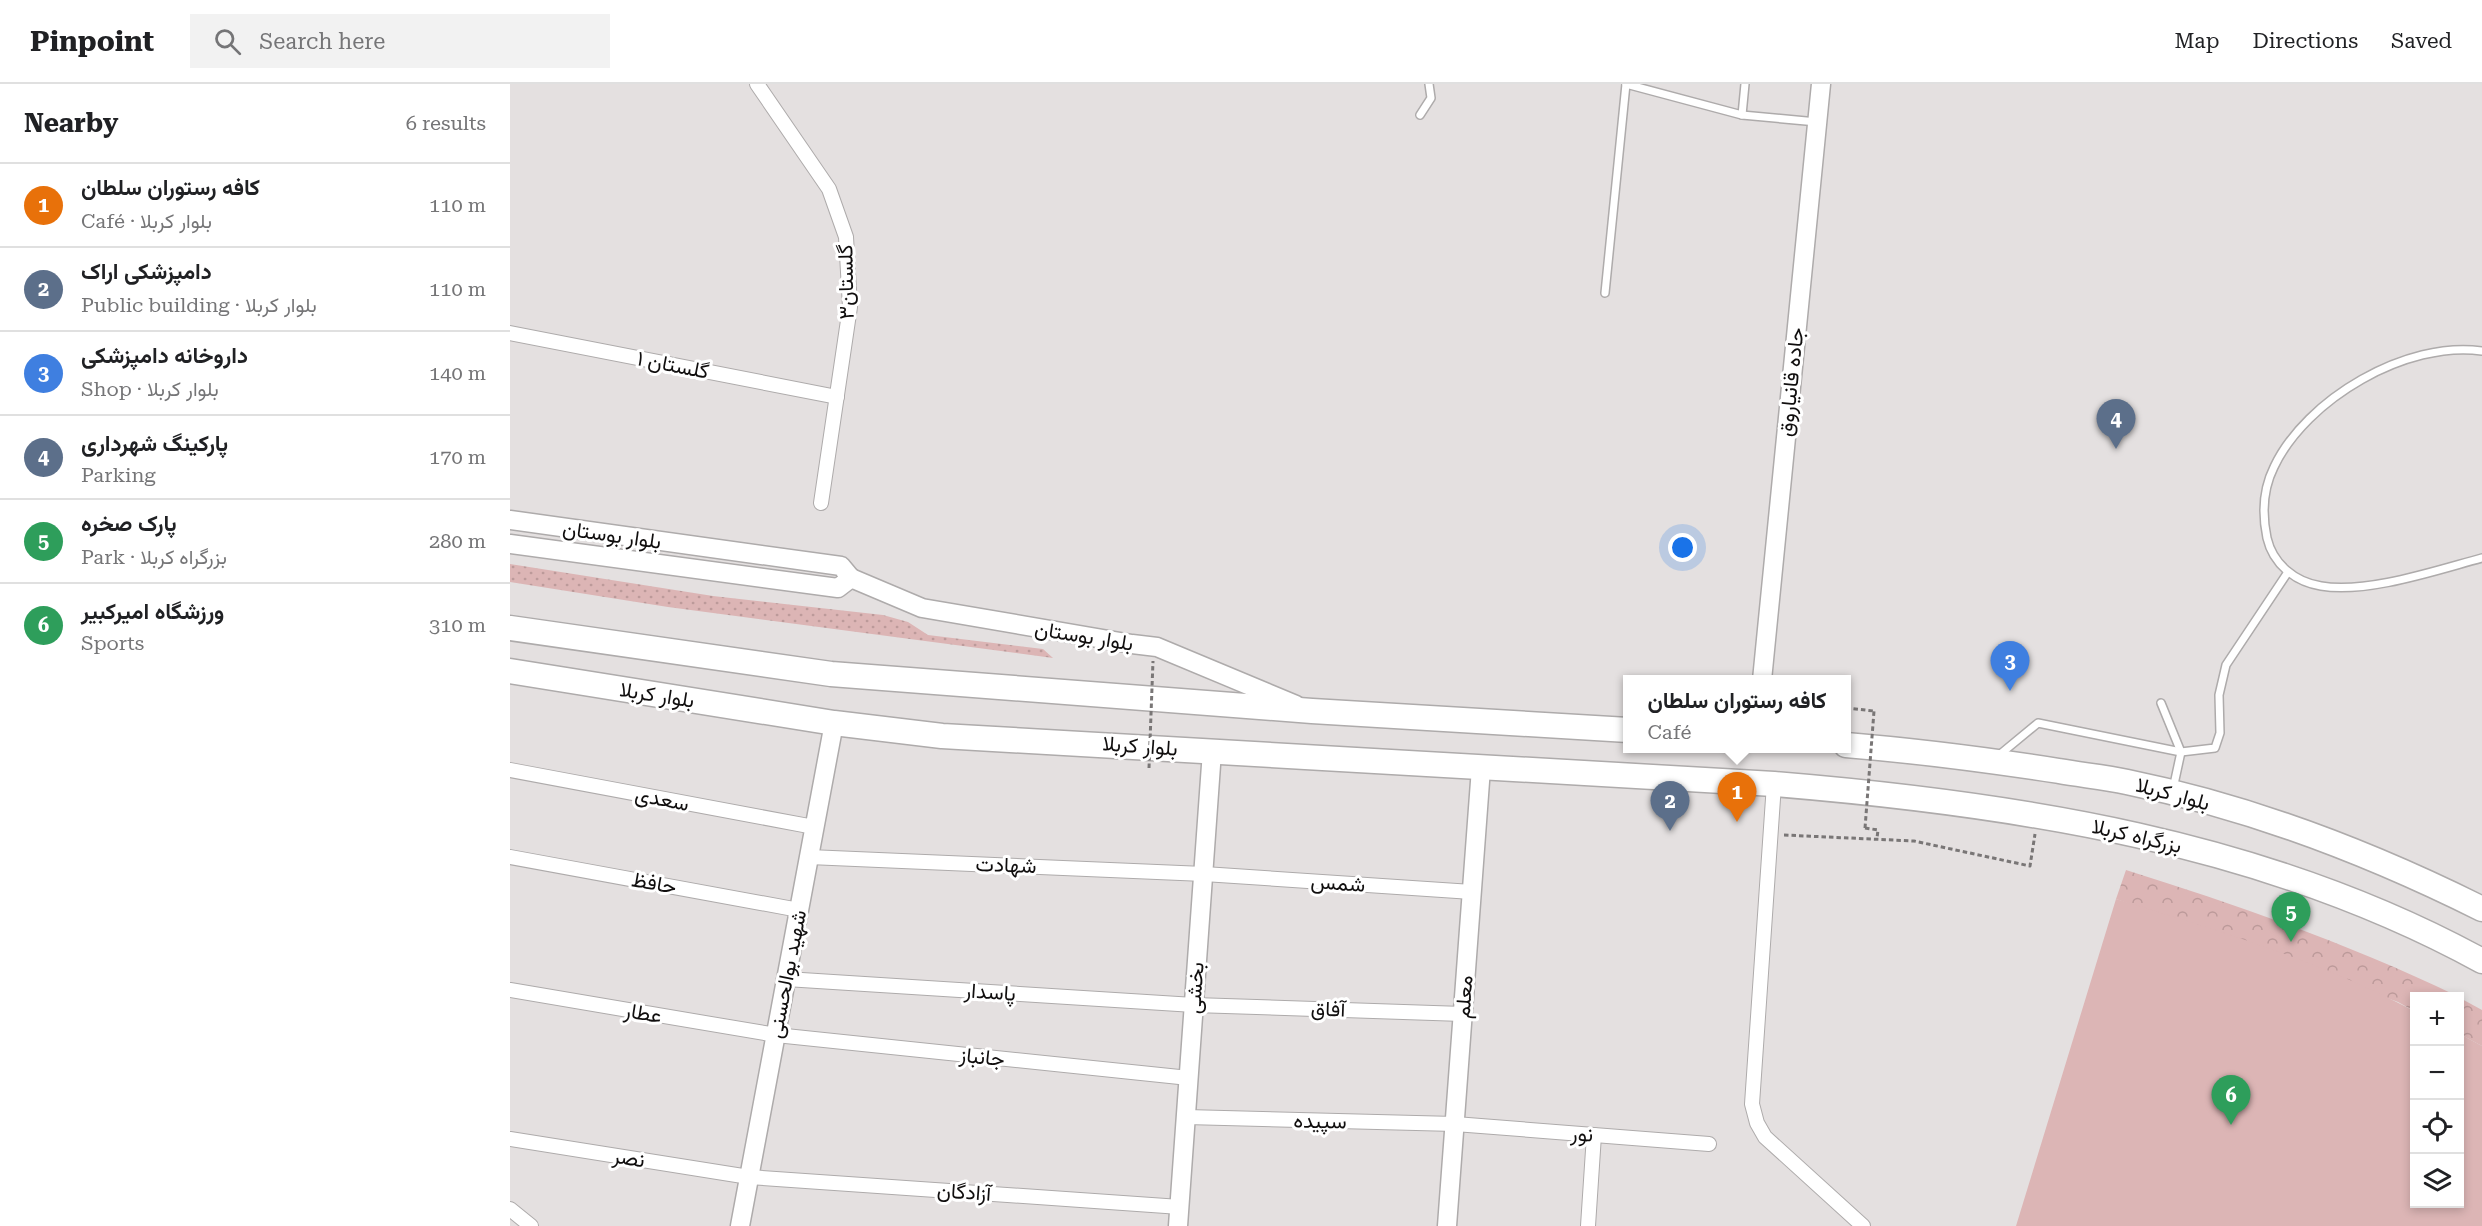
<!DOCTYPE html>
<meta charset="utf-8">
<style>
body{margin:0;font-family:"Roboto Serif",Vazirmatn,serif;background:#f2f2f2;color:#202124}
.controls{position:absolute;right:18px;bottom:18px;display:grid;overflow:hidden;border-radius:0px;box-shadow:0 3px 9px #0003}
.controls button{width:54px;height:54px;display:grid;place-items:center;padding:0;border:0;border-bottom:2px solid #e0e0e0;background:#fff;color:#202124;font:30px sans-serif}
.you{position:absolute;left:1173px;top:464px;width:21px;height:21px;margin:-15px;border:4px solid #fff;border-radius:50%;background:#1a73e8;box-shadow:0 0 0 9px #1a73e833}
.badge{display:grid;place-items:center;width:39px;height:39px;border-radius:50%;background:#bb2a43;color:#fff;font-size:20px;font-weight:700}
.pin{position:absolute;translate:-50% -50px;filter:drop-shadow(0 2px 3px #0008)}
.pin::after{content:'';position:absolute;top:32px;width:21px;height:18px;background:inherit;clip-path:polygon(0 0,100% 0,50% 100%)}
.popup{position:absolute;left:1113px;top:591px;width:228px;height:78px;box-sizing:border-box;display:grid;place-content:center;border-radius:0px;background:#fff;filter:drop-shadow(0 2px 4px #0005);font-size:20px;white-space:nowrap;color:#757577}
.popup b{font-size:22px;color:#202124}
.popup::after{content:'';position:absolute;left:50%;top:100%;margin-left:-12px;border:12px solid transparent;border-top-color:#fff}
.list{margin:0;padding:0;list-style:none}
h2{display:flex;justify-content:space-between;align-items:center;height:78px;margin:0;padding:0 24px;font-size:26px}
h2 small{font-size:20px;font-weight:400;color:#757577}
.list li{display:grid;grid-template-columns:39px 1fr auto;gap:18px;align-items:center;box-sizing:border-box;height:84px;padding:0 24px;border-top:2px solid #e0e0e0}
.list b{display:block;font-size:22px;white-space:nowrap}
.list p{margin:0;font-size:20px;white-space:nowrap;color:#757577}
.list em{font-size:20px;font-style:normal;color:#757577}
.icon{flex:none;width:33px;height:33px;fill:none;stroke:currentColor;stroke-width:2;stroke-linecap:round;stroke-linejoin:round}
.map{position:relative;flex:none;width:1972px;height:1142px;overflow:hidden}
header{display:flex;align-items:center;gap:36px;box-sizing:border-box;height:84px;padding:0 30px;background:#fff;border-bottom:2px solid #e0e0e0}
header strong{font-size:28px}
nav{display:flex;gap:33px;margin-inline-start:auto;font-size:21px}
.search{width:420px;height:54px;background:#f2f2f2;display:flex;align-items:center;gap:15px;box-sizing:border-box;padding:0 21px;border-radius:0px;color:#757577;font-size:22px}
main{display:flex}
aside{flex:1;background:#fff}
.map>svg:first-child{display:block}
</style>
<header>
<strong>Pinpoint</strong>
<div class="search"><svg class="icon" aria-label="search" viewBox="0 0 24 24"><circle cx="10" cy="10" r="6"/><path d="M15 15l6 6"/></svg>Search here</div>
<nav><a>Map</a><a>Directions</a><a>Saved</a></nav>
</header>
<main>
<aside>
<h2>Nearby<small>6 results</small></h2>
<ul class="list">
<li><span class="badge" style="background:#e8710a">1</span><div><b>کافه رستوران سلطان</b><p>Café · بلوار کربلا</p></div><em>110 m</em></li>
<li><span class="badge" style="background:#5c6f8a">2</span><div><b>دامپزشکی اراک</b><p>Public building · بلوار کربلا</p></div><em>110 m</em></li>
<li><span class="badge" style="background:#3f7fe0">3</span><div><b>داروخانه دامپزشکی</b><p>Shop · بلوار کربلا</p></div><em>140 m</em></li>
<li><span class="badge" style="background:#5c6f8a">4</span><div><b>پارکینگ شهرداری</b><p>Parking</p></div><em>170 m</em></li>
<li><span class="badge" style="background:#2e9e5b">5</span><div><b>پارک صخره</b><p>Park · بزرگراه کربلا</p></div><em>280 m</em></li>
<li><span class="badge" style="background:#2e9e5b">6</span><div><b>ورزشگاه امیرکبیر</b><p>Sports</p></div><em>310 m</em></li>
</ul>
</aside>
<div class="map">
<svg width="1972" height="1142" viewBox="0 0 1972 1142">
<defs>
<pattern id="grass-dots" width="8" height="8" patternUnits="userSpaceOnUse" patternTransform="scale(1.5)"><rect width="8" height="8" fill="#dcb5b5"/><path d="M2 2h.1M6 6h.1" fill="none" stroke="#bc9a9a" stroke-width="1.8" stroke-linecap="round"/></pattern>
<pattern id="park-crowns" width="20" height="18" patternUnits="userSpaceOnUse" patternTransform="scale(1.5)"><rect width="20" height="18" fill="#dcb5b5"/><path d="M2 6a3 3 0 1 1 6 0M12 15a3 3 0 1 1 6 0" fill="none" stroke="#bc9a9a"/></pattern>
</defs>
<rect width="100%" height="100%" fill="#e4e0e0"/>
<!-- grass -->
<path fill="url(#grass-dots)" d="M 0,480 L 203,512 L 373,531 L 398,538 L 418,551 L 533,565 L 543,574 L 158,523 L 0,498 Z"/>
<!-- park -->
<g fill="url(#park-crowns)">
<path d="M 1616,786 C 1728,821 1841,861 1947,912 L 1904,912 L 1904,927 L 1888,918 L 1606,815 Z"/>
<path d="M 1950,914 L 1972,926 L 1972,962 L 1950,950 Z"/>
</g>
<!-- pitch -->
<path fill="#dcb5b5" d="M 1606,815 C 1707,846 1810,877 1904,927 L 1904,1120 L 1950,1120 L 1950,950 L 1972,962 L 1972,1142 L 1506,1142 Z"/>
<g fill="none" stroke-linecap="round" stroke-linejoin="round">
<!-- service casing -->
<g stroke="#aeabab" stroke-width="10">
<g id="service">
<path d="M 1116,0 L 1232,31 L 1307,38"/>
<path d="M 910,31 L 921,14 L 919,0"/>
<path d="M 1232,31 L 1235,0"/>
<path d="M 1095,209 L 1116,0"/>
<path d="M 1972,267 C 1897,256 1796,315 1764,383 C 1753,405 1752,430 1757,454 C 1763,480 1785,498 1811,502 C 1857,510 1927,486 1972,474"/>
<path d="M 1651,619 L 1671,668 L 1663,705"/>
<path d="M 1488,672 L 1528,639 L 1671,668 L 1705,664 L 1710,649 L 1709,611 L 1716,581 L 1778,488"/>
</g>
</g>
<!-- minor casing -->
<g stroke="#aeabab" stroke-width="16">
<g id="minor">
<path d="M 247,0 L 319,105 L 336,153 L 340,223 L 311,419"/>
<path d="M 0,249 L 327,313"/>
<path d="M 0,686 L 304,743"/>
<path d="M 1264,700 L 1242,1020 L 1247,1039 L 1255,1053 L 1353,1142"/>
<path d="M 0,773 L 289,826"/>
<path d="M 299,773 L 694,790 L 962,808"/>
<path d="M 276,895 L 684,921 L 953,930"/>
<path d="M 0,906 L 266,951 L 679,994"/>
<path d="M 676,1033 L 945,1040 L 1199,1060"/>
<path d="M 0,1055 L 239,1093 L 670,1123"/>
<path d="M 0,1125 L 21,1142"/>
<path d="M 1078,1142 L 1084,1051"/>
</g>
</g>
<!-- tertiary casing -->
<g stroke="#aeabab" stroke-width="21">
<g id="tertiary">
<path d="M 0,436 L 331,482 L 341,494 L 328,504 L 0,460"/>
<path d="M 341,494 L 412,524 L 622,560 L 647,563 L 786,621"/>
<path d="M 1252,596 L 1311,0"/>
<path d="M 230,1142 L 324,639"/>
<path d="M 668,1142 L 702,667"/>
<path d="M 937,1142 L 971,684"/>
</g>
</g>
<!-- trunk casing -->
<g stroke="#aeabab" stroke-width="27">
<g id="trunk">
<path d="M 0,544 L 321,590 L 802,627 L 1118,646"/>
<path d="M 0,587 L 324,639 L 432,652 L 1264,700 C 1507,720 1755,758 1972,877"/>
<path d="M 1336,661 C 1408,667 1478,676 1549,687 C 1571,691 1594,693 1617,698 C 1739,723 1860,769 1972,825"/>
</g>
</g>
<!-- path -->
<g stroke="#797676" stroke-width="3" stroke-dasharray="4.5 3" stroke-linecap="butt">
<path d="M 1336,624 L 1364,627"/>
<path d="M 1355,744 L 1368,746 L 1367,754"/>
<path d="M 1274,751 L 1404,757 L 1520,782 L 1525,750"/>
</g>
<!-- service -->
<use href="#service" stroke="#fff" stroke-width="7"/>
<!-- minor -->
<use href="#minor" stroke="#fff" stroke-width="14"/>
<!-- tertiary -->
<use href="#tertiary" stroke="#fff" stroke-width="18"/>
<!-- trunk -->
<use href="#trunk" stroke="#fff" stroke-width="24"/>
<!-- path-bridge -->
<g stroke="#797676" stroke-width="3" stroke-dasharray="4.5 3" stroke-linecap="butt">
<path d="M 639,684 L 643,577"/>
<path d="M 1355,744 L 1364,627"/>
</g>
</g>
<g text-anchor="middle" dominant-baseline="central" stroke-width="6" stroke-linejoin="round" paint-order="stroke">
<!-- street labels -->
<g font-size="21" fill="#100e0e" stroke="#fff">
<text transform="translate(336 198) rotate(-91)">گلستان۳</text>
<text transform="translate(163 281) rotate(11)">گلستان ۱</text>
<text transform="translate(1281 298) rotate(-84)">جاده قانیاروق</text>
<text transform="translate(102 451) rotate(8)">بلوار بوستان</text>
<text transform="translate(574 552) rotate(9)">بلوار بوستان</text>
<text transform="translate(147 611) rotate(9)">بلوار کربلا</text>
<text transform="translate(630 662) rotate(4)">بلوار کربلا</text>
<text transform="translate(1663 710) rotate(15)">بلوار کربلا</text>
<text transform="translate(152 715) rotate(11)">سعدی</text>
<text transform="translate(1627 752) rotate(13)">بزرگراه کربلا</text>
<text transform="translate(496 781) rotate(2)">شهادت</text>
<text transform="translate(144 799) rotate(10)">حافظ</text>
<text transform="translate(828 799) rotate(4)">شمس</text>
<text transform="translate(277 890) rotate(-79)">شهید بوالحسنی</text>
<text transform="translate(685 904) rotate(-86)">بخشی</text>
<text transform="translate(480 908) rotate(4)">پاسدار</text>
<text transform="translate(954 913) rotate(-86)">معلم</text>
<text transform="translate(818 925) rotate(2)">آفاق</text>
<text transform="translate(133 929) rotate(9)">عطار</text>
<text transform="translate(472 973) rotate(6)">جانباز</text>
<text transform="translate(810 1037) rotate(1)">سپیده</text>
<text transform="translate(1072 1050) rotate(4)">نور</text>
<text transform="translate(119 1074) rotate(9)">نصر</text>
<text transform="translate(454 1108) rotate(4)">آزادگان</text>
</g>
</g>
</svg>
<div class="controls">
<button>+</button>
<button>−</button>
<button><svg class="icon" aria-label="locate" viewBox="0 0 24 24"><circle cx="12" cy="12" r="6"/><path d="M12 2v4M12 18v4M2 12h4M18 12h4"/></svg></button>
<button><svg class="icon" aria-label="layers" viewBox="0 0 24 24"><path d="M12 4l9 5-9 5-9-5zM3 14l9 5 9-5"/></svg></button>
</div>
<div class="you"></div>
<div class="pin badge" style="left:1227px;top:738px;background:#e8710a">1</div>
<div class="popup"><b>کافه رستوران سلطان</b>Café</div>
<div class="pin badge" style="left:1160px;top:747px;background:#5c6f8a">2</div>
<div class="pin badge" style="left:1500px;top:607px;background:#3f7fe0">3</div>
<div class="pin badge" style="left:1606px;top:365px;background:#5c6f8a">4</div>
<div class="pin badge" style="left:1781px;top:858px;background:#2e9e5b">5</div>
<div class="pin badge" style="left:1721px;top:1041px;background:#2e9e5b">6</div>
</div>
</main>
